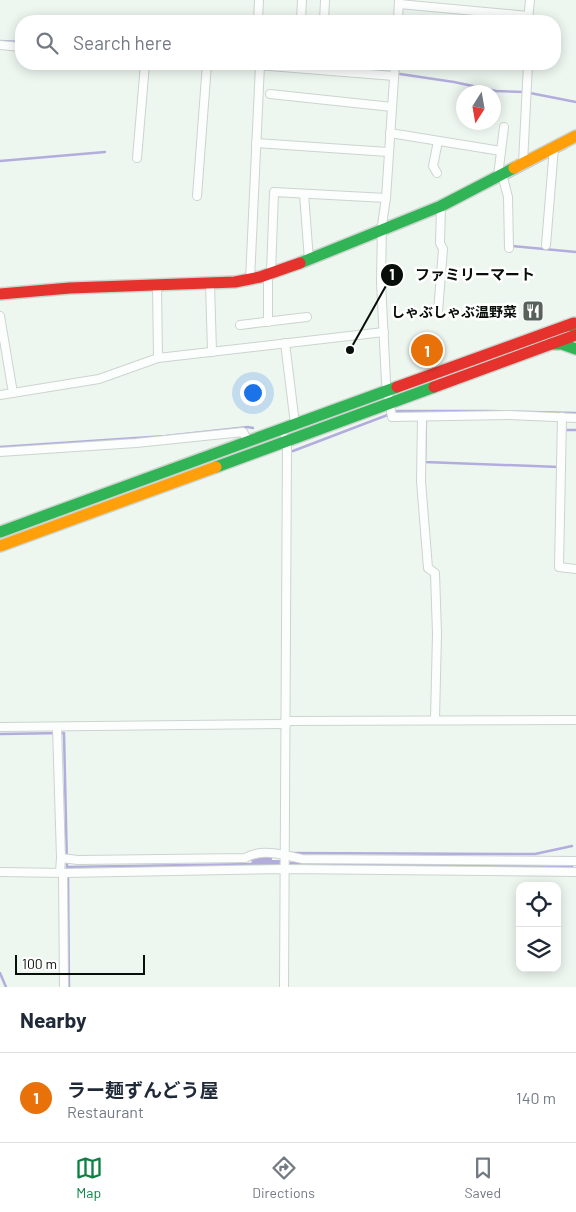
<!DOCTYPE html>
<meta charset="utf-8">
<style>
body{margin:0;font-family:Barlow,"Noto Sans JP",sans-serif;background:#f6f6f7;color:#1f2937}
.controls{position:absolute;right:15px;bottom:15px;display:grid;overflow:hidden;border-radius:10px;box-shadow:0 2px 12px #0003}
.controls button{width:45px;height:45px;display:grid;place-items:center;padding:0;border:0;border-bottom:1px solid #e0e1e3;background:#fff;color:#1f2937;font:25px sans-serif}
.compass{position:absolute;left:456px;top:85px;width:45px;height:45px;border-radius:50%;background:#fff;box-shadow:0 2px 12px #0003;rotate:191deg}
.scale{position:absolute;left:15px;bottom:12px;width:130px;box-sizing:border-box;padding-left:5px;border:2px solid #080e0a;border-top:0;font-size:14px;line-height:18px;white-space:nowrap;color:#080e0a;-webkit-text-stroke:4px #fff;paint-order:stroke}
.you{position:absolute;left:252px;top:392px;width:18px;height:18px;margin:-12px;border:4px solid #fff;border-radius:50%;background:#1a73e8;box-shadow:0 0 0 8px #1a73e833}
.badge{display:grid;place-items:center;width:32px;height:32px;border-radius:50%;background:#0b8043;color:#fff;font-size:16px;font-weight:700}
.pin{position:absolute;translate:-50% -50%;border:2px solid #fff;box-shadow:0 1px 5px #0006}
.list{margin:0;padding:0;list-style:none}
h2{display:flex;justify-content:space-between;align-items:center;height:65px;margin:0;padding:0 20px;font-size:21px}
h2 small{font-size:16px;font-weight:400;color:#747a83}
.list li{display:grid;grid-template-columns:32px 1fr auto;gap:15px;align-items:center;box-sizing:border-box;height:90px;padding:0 20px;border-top:1px solid #e0e1e3}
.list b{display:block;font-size:19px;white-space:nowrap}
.list p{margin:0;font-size:16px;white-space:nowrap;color:#747a83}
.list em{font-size:16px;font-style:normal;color:#747a83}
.icon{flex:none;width:28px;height:28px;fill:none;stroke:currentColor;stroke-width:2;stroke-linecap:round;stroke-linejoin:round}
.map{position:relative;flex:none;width:576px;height:987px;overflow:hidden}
.search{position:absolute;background:#fff;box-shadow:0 2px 12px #0003;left:15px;right:15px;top:15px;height:55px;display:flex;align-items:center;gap:12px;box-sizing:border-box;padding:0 18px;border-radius:20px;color:#747a83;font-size:19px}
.sheet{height:155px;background:#fff}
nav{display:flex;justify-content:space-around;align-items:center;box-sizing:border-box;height:70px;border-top:1px solid #e0e1e3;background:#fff;font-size:14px;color:#747a83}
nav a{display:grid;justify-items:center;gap:2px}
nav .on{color:#0b8043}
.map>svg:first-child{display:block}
</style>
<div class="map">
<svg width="576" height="987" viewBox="0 0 576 987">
<rect width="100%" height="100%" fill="#edf7f0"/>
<!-- water -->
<path fill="#b2addc" d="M 251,856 L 272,856 L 272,860 L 280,860 L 280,867 L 252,867 Z"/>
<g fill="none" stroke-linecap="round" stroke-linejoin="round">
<!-- stream -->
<g stroke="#b2addc" stroke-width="2.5">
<path d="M 0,41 L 21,42"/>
<path d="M 324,64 L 369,67"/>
<path d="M 400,74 L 454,82 L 496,91 L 524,92"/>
<path d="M 530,93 L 576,102"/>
<path d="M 556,153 L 566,148"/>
<path d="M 0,161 L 105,152"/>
<path d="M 508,178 L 550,156"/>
<path d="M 512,246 L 576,252"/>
<path d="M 426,418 L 425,462 L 559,467"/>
<path d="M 563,430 L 576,430"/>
<path d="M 0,447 L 166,436 L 248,427 L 253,428"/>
<path d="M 293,451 L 398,411 L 488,411 L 576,413"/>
<path d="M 0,734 L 64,733 L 67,867 L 253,864"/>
<path d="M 289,853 L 535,854 L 572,846"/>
<path d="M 286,863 L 572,867"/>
<path d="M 68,874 L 69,987"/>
<path d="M 0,973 L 6,987"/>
</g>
<!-- street casing -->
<g stroke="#ccd4ce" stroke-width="10">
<g id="street">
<path d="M 399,4 L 528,16"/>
<path d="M 258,21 L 259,0"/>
<path d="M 301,21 L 302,0"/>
<path d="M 324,21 L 325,0"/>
<path d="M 398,21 L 399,0"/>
<path d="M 528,21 L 530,0"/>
<path d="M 0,45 L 21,47"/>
<path d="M 245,64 L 394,76"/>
<path d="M 395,64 L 386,198 L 382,225 L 381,282 L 386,382 L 392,417 L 509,415 L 576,418"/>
<path d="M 270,94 L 392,107"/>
<path d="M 390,133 L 501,151"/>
<path d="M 256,143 L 388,152"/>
<path d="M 137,158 L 145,64"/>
<path d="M 523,163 L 528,64"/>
<path d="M 437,173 L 433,166 L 438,141"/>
<path d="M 502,174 L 508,197 L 509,248"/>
<path d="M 498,176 L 504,127"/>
<path d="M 304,194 L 309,260"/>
<path d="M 197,196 L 207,64"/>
<path d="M 546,245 L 554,147"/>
<path d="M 271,273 L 274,192 L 386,198"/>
<path d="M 268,275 L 268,322"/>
<path d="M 250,280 L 260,65"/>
<path d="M 210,283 L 212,352"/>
<path d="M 157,285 L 158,358"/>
<path d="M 438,312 L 443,249 L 440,243 L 441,206"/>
<path d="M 0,316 L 13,393"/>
<path d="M 240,325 L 307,317"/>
<path d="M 285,343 L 295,424"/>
<path d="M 0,395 L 99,379 L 158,358 L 384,332"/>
<path d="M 562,417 L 559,567 L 576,569"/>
<path d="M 422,418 L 421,481 L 428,568 L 435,573 L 437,634 L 435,719"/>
<path d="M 0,452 L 136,443 L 243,432 L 248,441"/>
<path d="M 285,721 L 576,720"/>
<path d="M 0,727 L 286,724"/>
<path d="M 57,727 L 61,858 L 60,872"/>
<path d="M 61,858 L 78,860 L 245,858 C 261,848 285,855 302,859 L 576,861"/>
<path d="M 0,872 L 65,873 L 285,869 L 576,872"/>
<path d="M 63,873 L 64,987"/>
<path d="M 284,987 L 287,447 L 285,438"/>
</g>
</g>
<!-- fast casing -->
<g stroke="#ccd4ce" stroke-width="14">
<g id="fast">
<path d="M 300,263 L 441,206 L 514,168"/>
<path d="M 566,326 L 576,325"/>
<path d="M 551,344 L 562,344 L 576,349"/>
<path d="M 216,467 L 434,387"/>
<path d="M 0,532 L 397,387"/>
</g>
</g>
<!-- slow casing -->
<g stroke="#ccd4ce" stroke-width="14">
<g id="slow">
<path d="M 514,168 L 576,136"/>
<path d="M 0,546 L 216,467"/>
</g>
</g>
<!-- jam casing -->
<g stroke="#ccd4ce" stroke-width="14">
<g id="jam">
<path d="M 0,294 L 70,288 L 235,282 L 260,277 L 300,263"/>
<path d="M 397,387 L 574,323"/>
<path d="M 434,387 L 576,335"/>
</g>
</g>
<!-- street -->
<use href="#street" stroke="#fcfefd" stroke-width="8"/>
<!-- fast -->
<use href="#fast" stroke="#30b455" stroke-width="11"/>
<!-- slow -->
<use href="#slow" stroke="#ff9f0a" stroke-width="11"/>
<!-- jam -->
<use href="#jam" stroke="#e5322d" stroke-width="11"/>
</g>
<!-- icons -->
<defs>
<g id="restaurant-square" transform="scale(1.125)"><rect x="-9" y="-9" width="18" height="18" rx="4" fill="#58605a" stroke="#fff"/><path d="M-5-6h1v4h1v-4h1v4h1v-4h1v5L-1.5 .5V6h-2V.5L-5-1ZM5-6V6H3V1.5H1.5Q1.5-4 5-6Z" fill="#fff"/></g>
</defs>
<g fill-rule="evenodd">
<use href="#restaurant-square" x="533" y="311"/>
</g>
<g text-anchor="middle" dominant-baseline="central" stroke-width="5" stroke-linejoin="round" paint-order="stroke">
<!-- poi labels -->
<g font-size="14" font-weight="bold" fill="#080e0a" stroke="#fff" text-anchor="end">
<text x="517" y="311">しゃぶしゃぶ温野菜</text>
</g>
</g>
<!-- callouts -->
<path fill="none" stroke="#080e0a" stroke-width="2" d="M350 350L392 275"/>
<g fill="#080e0a" stroke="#fff" stroke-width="2">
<circle cx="350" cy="350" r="5"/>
<circle cx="392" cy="275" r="12"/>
</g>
<g font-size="15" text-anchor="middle" font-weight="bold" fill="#fff">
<text x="392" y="280">1</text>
</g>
<g font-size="15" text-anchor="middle" font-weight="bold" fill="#080e0a" stroke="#fff" stroke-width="5" stroke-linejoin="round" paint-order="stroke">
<text x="475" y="280">ファミリーマート</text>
</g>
</svg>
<div class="controls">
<button><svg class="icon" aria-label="locate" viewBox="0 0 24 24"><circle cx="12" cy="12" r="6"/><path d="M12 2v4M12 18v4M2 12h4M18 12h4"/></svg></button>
<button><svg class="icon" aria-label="layers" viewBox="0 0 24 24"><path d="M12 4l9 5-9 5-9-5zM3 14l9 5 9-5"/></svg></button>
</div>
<svg class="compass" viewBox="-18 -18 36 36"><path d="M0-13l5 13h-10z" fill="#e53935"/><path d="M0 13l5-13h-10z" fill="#747a83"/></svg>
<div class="scale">100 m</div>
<div class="you"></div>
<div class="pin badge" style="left:427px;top:350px;background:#e8710a">1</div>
<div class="search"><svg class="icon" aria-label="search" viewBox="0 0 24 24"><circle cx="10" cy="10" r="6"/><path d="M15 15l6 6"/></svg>Search here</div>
</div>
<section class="sheet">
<h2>Nearby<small></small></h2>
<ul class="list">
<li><span class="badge" style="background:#e8710a">1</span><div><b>ラー麺ずんどう屋</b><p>Restaurant</p></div><em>140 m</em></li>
</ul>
</section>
<nav>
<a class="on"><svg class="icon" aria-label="map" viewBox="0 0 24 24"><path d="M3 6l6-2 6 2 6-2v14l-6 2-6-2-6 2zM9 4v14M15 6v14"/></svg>Map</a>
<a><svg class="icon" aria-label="directions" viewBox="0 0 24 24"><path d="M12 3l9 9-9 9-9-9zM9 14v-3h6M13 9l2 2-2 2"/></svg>Directions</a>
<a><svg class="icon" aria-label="saved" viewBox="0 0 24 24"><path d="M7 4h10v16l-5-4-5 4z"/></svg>Saved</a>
</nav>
